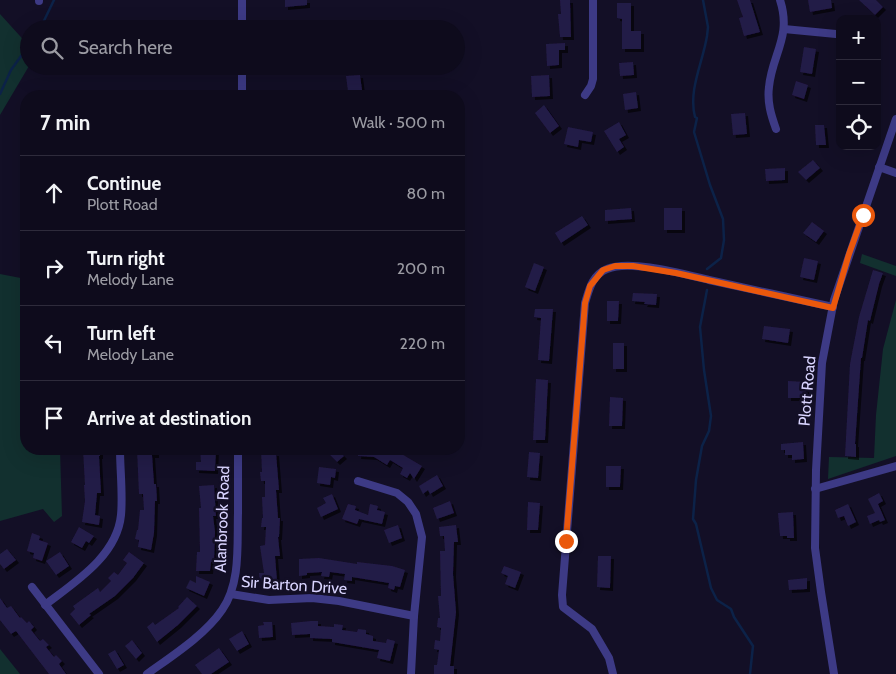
<!DOCTYPE html>
<meta charset="utf-8">
<style>
body{margin:0;font-family:Cabin,sans-serif;background:#1c1929;color:#f1f3f6}
.controls{position:absolute;right:15px;top:15px;display:grid;overflow:hidden;border-radius:10px;box-shadow:0 5px 20px #0002}
.controls button{width:45px;height:45px;display:grid;place-items:center;padding:0;border:0;border-bottom:1px solid #2e2b3b;background:#0e0b1c;color:#f1f3f6;font:25px sans-serif}
.stop{position:absolute;width:15px;height:15px;margin:-11px;border:4px solid #ea580c;border-radius:50%;background:#fff}
.stop.end{background:#ea580c;border-color:#fff;box-shadow:0 1px 5px #0008}
.list{margin:0;padding:0;list-style:none}
h2{display:flex;justify-content:space-between;align-items:center;height:65px;margin:0;padding:0 20px;font-size:21px}
h2 small{font-size:16px;font-weight:400;color:#9b9ba3}
.list li{display:grid;grid-template-columns:32px 1fr auto;gap:15px;align-items:center;box-sizing:border-box;height:75px;padding:0 20px;border-top:1px solid #2e2b3b}
.list b{display:block;font-size:19px;white-space:nowrap}
.list p{margin:0;font-size:16px;white-space:nowrap;color:#9b9ba3}
.list em{font-size:16px;font-style:normal;color:#9b9ba3}
.icon{flex:none;width:28px;height:28px;fill:none;stroke:currentColor;stroke-width:2;stroke-linecap:round;stroke-linejoin:round}
.map{position:relative;flex:none;width:896px;height:674px;overflow:hidden}
.search{position:absolute;background:#0e0b1c;box-shadow:0 5px 20px #0002;left:20px;top:20px;width:445px;height:55px;display:flex;align-items:center;gap:12px;box-sizing:border-box;padding:0 18px;border-radius:28px;color:#9b9ba3;font-size:19px}
.panel{position:absolute;background:#0e0b1c;box-shadow:0 5px 20px #0002;left:20px;top:90px;width:445px;height:365px;border-radius:20px}
.map>svg:first-child{display:block}
</style>
<div class="map">
<svg width="896" height="674" viewBox="0 0 896 674">
<defs>
<filter id="shadow"><feDropShadow dx="3" dy="3" stdDeviation="0" flood-color="#0009"/></filter>
</defs>
<rect width="100%" height="100%" fill="#130f26"/>
<!-- green -->
<g fill="#12302f">
<path d="M 0,14 L 29,46 L 29,66 L 0,115 Z"/>
<path d="M 862,254 L 896,266 L 896,276 L 860,263 Z"/>
<path d="M 0,274 L 26,279 L 26,449 L 60,449 L 62,516 L 54,522 L 43,509 L 0,521 Z"/>
<path d="M 896,300 L 896,456 L 828,479 L 829,457 L 874,458 L 876,415 L 883,349 Z"/>
<path d="M 0,649 L 20,674 L 0,674 Z"/>
</g>
<g fill="none" stroke-linecap="round" stroke-linejoin="round">
<!-- stream -->
<g stroke="#0c2248" stroke-width="2.5">
<path d="M 703,0 L 708,27 L 707,36 C 703,62 688,90 695,117 L 697,118 L 694,132 L 710,185 L 723,219 L 724,240 L 721,258 L 707,269"/>
<path d="M 40,29 L 54,0"/>
<path d="M 0,94 L 11,70 L 29,45"/>
<path d="M 707,290 L 700,327 L 704,370 L 711,416 L 709,431 L 702,446 L 696,480 L 693,519 L 696,524 L 711,588 L 717,600 L 731,609 L 734,617 L 753,646 L 750,674"/>
</g>
</g>
<!-- building -->
<g fill="#241b47" filter="url(#shadow)">
<path d="M 285,0 L 307,0 L 307,5 L 285,7 Z"/>
<path d="M 560,0 L 570,0 L 571,37 L 560,37 L 558,14 L 561,14 Z"/>
<path d="M 737,0 L 750,0 L 760,32 L 744,36 L 739,18 L 743,17 Z"/>
<path d="M 808,0 L 831,0 L 832,8 L 810,12 Z"/>
<path d="M 859,0 L 876,0 L 883,7 L 875,15 Z"/>
<path d="M 617,3 L 631,3 L 631,31 L 641,31 L 641,49 L 622,49 L 622,19 L 617,18 Z"/>
<path d="M 565,43 L 565,50 L 559,50 L 559,65 L 547,66 L 546,44 Z"/>
<path d="M 804,47 L 816,49 L 812,74 L 800,72 Z"/>
<path d="M 633,62 L 634,75 L 620,76 L 619,63 Z"/>
<path d="M 360,75 L 362,90 L 348,91 L 346,76 Z"/>
<path d="M 549,75 L 550,96 L 532,97 L 531,76 Z"/>
<path d="M 796,81 L 808,85 L 804,99 L 792,95 Z"/>
<path d="M 636,92 L 638,108 L 625,110 L 623,94 Z"/>
<path d="M 544,105 L 559,126 L 550,133 L 535,113 Z"/>
<path d="M 745,113 L 747,134 L 733,135 L 731,114 Z"/>
<path d="M 619,122 L 626,135 L 619,139 L 624,147 L 617,152 L 604,131 Z"/>
<path d="M 815,125 L 824,125 L 826,145 L 816,145 Z"/>
<path d="M 568,127 L 593,132 L 591,142 L 579,140 L 578,147 L 564,144 Z"/>
<path d="M 813,160 L 820,168 L 806,180 L 798,172 Z"/>
<path d="M 785,168 L 785,180 L 766,181 L 765,169 Z"/>
<path d="M 631,208 L 632,219 L 605,221 L 605,210 Z"/>
<rect x="664" y="208" width="18" height="22"/>
<path d="M 582,216 L 588,225 L 561,243 L 555,233 Z"/>
<path d="M 812,222 L 824,231 L 816,242 L 803,233 Z"/>
<path d="M 804,258 L 818,261 L 814,280 L 800,277 Z"/>
<path d="M 534,263 L 544,267 L 535,291 L 525,287 Z"/>
<path d="M 873,270 L 883,273 L 879,284 L 870,321 L 868,320 L 862,358 L 861,358 L 855,444 L 856,444 L 856,457 L 845,456 L 850,364 L 859,317 Z"/>
<path d="M 633,293 L 657,294 L 656,305 L 644,304 L 645,302 L 632,301 Z"/>
<path d="M 607,301 L 619,301 L 618,321 L 607,321 Z"/>
<path d="M 535,309 L 553,309 L 549,361 L 538,360 L 541,318 L 534,317 Z"/>
<path d="M 764,326 L 790,329 L 788,343 L 762,339 Z"/>
<rect x="613" y="343" width="11" height="26"/>
<path d="M 536,379 L 548,380 L 545,440 L 533,440 Z"/>
<path d="M 788,381 L 806,382 L 806,398 L 788,398 Z"/>
<path d="M 610,397 L 623,398 L 622,426 L 609,426 Z"/>
<path d="M 803,442 L 804,459 L 792,460 L 792,455 L 785,455 L 785,450 L 781,450 L 781,444 Z"/>
<path d="M 83,449 L 100,449 L 100,456 L 99,456 L 101,493 L 97,493 L 95,515 L 100,516 L 99,525 L 82,522 L 85,501 L 84,485 L 85,485 Z"/>
<path d="M 137,449 L 156,449 L 156,455 L 152,455 L 154,484 L 156,484 L 157,501 L 155,501 L 154,533 L 151,550 L 138,547 L 139,540 L 135,539 L 137,530 L 138,530 L 140,510 L 144,510 L 143,494 L 139,494 Z"/>
<path d="M 200,449 L 216,449 L 215,471 L 196,470 L 196,462 L 201,462 Z"/>
<path d="M 261,449 L 269,449 L 269,453 L 276,453 L 279,490 L 276,490 L 278,518 L 280,518 L 279,537 L 278,537 L 280,556 L 275,556 L 277,581 L 260,582 L 259,573 L 264,573 L 260,546 L 265,545 L 266,527 L 261,527 L 262,518 L 263,518 L 262,497 L 265,497 L 265,481 L 261,481 L 260,472 L 262,472 Z"/>
<path d="M 324,449 L 343,449 L 340,452 L 344,456 L 337,462 Z"/>
<path d="M 359,449 L 393,449 L 422,466 L 414,479 L 410,473 L 407,478 L 400,474 L 403,468 L 390,460 L 387,465 L 374,457 L 358,456 Z"/>
<path d="M 529,452 L 540,453 L 538,478 L 527,477 Z"/>
<path d="M 606,466 L 621,466 L 620,487 L 606,487 Z"/>
<path d="M 319,467 L 336,469 L 335,478 L 331,477 L 330,485 L 317,483 Z"/>
<path d="M 437,475 L 443,486 L 430,494 L 428,490 L 423,494 L 419,486 Z"/>
<path d="M 214,485 L 216,516 L 213,516 L 215,532 L 214,562 L 211,562 L 210,571 L 196,571 L 197,552 L 200,552 L 199,508 L 201,508 L 199,486 Z"/>
<path d="M 879,493 L 883,501 L 878,504 L 885,520 L 880,522 L 879,520 L 870,524 L 867,516 L 875,513 L 868,499 Z"/>
<path d="M 332,494 L 338,509 L 321,517 L 317,508 L 326,503 L 323,498 Z"/>
<path d="M 450,501 L 454,513 L 437,519 L 433,508 Z"/>
<path d="M 528,502 L 540,503 L 538,530 L 527,530 Z"/>
<path d="M 348,504 L 356,506 L 355,510 L 368,515 L 370,504 L 378,506 L 377,510 L 385,512 L 382,524 L 359,519 L 357,524 L 342,519 Z"/>
<path d="M 848,504 L 856,522 L 848,526 L 844,516 L 838,518 L 835,510 Z"/>
<path d="M 793,512 L 794,538 L 787,538 L 787,536 L 780,536 L 778,513 Z"/>
<path d="M 398,525 L 402,538 L 389,543 L 384,530 Z"/>
<path d="M 456,525 L 458,542 L 454,542 L 453,574 L 456,612 L 450,666 L 454,666 L 454,674 L 434,674 L 434,665 L 437,665 L 439,650 L 434,649 L 435,640 L 440,641 L 441,628 L 437,627 L 438,618 L 440,618 L 438,596 L 441,596 L 440,551 L 445,551 L 444,536 L 440,536 L 439,527 Z"/>
<path d="M 79,527 L 94,536 L 89,543 L 86,541 L 82,548 L 71,542 Z"/>
<path d="M 32,533 L 40,536 L 39,540 L 48,543 L 42,561 L 33,558 L 34,553 L 27,551 Z"/>
<path d="M 7,549 L 16,560 L 4,569 L 0,564 L 0,554 Z"/>
<path d="M 60,552 L 69,566 L 56,575 L 46,561 Z"/>
<path d="M 129,552 L 144,563 L 133,578 L 115,596 L 89,614 L 91,615 L 79,625 L 70,614 L 75,609 L 73,606 L 98,588 L 100,592 L 111,581 L 108,578 L 114,572 L 118,575 L 127,563 L 123,560 Z"/>
<path d="M 598,556 L 611,556 L 610,588 L 597,587 Z"/>
<path d="M 319,558 L 357,564 L 357,562 L 392,566 L 405,570 L 400,587 L 395,586 L 394,590 L 388,588 L 389,583 L 352,577 L 352,581 L 344,580 L 345,574 L 330,572 L 329,577 L 321,576 L 322,572 L 307,573 L 307,575 L 299,576 L 299,559 Z"/>
<path d="M 504,566 L 521,572 L 515,588 L 505,584 L 508,576 L 501,573 Z"/>
<path d="M 196,576 L 210,582 L 204,596 L 186,588 L 190,580 L 196,583 Z"/>
<path d="M 807,578 L 807,589 L 789,590 L 788,580 Z"/>
<path d="M 187,597 L 197,606 L 178,625 L 157,642 L 147,627 L 153,622 L 155,625 L 179,608 L 178,607 Z"/>
<path d="M 0,598 L 7,608 L 11,606 L 20,618 L 21,617 L 27,623 L 29,621 L 34,627 L 31,630 L 40,641 L 43,639 L 49,645 L 46,647 L 54,657 L 56,655 L 62,661 L 59,664 L 66,674 L 49,674 L 16,631 L 11,634 L 0,620 Z"/>
<path d="M 311,621 L 318,621 L 318,626 L 334,627 L 334,624 L 343,625 L 342,630 L 357,632 L 358,629 L 366,630 L 366,634 L 373,636 L 373,641 L 386,643 L 387,639 L 395,641 L 390,661 L 377,658 L 379,650 L 332,642 L 332,639 L 310,638 L 310,634 L 292,635 L 291,623 Z"/>
<path d="M 263,622 L 272,622 L 273,637 L 259,638 L 258,626 L 264,625 Z"/>
<path d="M 242,631 L 249,644 L 237,651 L 229,639 Z"/>
<path d="M 132,640 L 142,653 L 136,659 L 125,646 Z"/>
<path d="M 219,648 L 229,662 L 211,674 L 202,674 L 195,665 Z"/>
<path d="M 115,650 L 124,665 L 117,669 L 108,654 Z"/>
</g>
<g fill="none" stroke-linecap="round" stroke-linejoin="round">
<!-- minor -->
<g stroke="#3d3a85" stroke-width="8">
<path d="M 39,0 L 39,1"/>
<path d="M 242,29 L 242,0"/>
<path d="M 784,29 L 836,34"/>
<path d="M 585,95 L 591,86 L 593,79 L 593,0"/>
<path d="M 242,96 L 242,66"/>
<path d="M 776,129 C 771,115 767,102 769,87 C 772,54 792,37 780,0"/>
<path d="M 879,167 L 896,173"/>
<path d="M 358,481 L 397,493 L 408,502 L 416,514 L 422,537 L 414,616 L 411,674"/>
<path d="M 815,489 L 896,466"/>
<path d="M 32,587 L 99,674"/>
<path d="M 231,594 L 269,600 L 312,598 L 339,601 L 414,616"/>
<path d="M 45,605 C 75,582 117,556 121,515 C 123,494 120,470 120,449"/>
<path d="M 147,674 C 172,656 205,635 222,610 C 241,583 237,544 238,513 C 238,492 238,470 238,449"/>
<path d="M 613,674 L 609,658 L 592,629 L 563,607 L 562,595 L 585,303 C 589,290 592,275 607,269 C 630,259 683,274 709,280 C 750,289 792,298 833,307"/>
<path d="M 834,674 L 821,592 L 815,548 L 816,470 L 822,363 L 834,300 L 896,119"/>
</g>
</g>
<g fill="none" stroke-linecap="round" stroke-linejoin="round">
<!-- route -->
<path stroke="#ea580c" stroke-width="6" d="M 566,541 L 585,303 L 590,286 L 603,270 L 615,266 L 633,266 L 676,273 L 833,308 L 849,254 L 863,215"/>
</g>
<g text-anchor="middle" dominant-baseline="central" stroke-width="5" stroke-linejoin="round" paint-order="stroke">
<!-- street labels -->
<g font-size="16" fill="#d9d4ff" stroke="#130f26">
<text transform="translate(807 391) rotate(-85)">Plott Road</text>
<text transform="translate(222 519) rotate(-88)">Alanbrook Road</text>
<text transform="translate(294 585) rotate(4)">Sir Barton Drive</text>
</g>
</g>
</svg>
<div class="controls">
<button>+</button>
<button>−</button>
<button><svg class="icon" aria-label="locate" viewBox="0 0 24 24"><circle cx="12" cy="12" r="6"/><path d="M12 2v4M12 18v4M2 12h4M18 12h4"/></svg></button>
</div>
<div class="stop" style="left:863px;top:215px"></div>
<div class="stop end" style="left:566px;top:541px"></div>
<div class="search"><svg class="icon" aria-label="search" viewBox="0 0 24 24"><circle cx="10" cy="10" r="6"/><path d="M15 15l6 6"/></svg>Search here</div>
<section class="panel">
<h2>7 min<small>Walk · 500 m</small></h2>
<ul class="list">
<li><svg class="icon" aria-label="ahead" viewBox="0 0 24 24"><path d="M12 20V5M6 11l6-6 6 6"/></svg><div><b>Continue</b><p>Plott Road</p></div><em>80 m</em></li>
<li><svg class="icon" aria-label="right" viewBox="0 0 24 24"><path d="M7 20v-9h11M14 6l5 5-5 5"/></svg><div><b>Turn right</b><p>Melody Lane</p></div><em>200 m</em></li>
<li><svg class="icon" aria-label="left" viewBox="0 0 24 24"><path d="M17 20v-9H6M10 6l-5 5 5 5"/></svg><div><b>Turn left</b><p>Melody Lane</p></div><em>220 m</em></li>
<li><svg class="icon" aria-label="arrive" viewBox="0 0 24 24"><path d="M6 21V4h12l-3 4 3 4H6"/></svg><div><b>Arrive at destination</b></div></li>
</ul>
</section>
</div>
